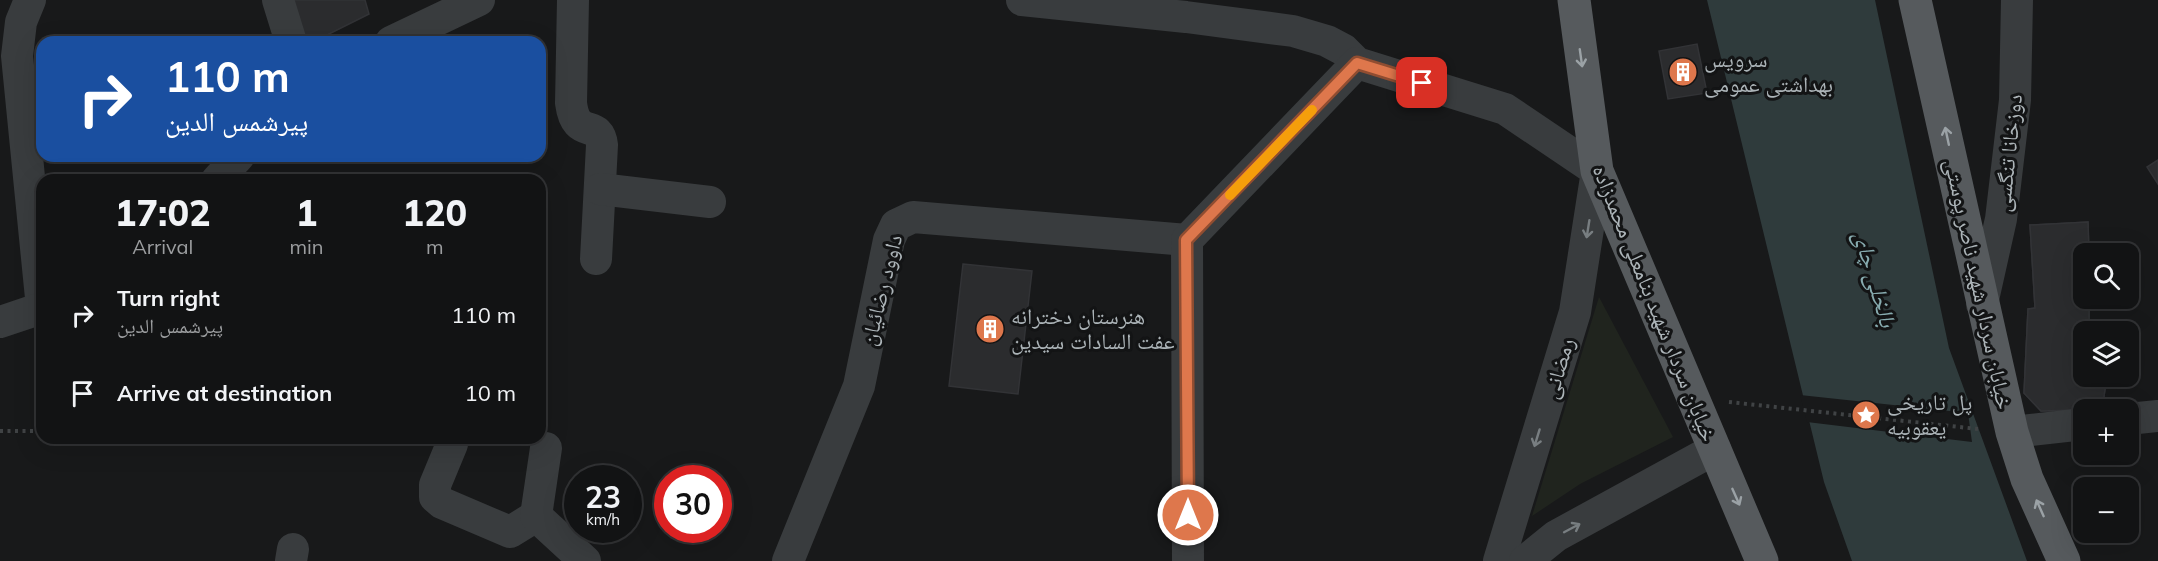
<!DOCTYPE html>
<html lang="en">
<head>
<meta charset="utf-8">
<style>
  body { margin:0; font-family:Mulish,"Noto Naskh Arabic",sans-serif; background:#1f2022; color:#f1f3f6; height:100vh; display:flex; flex-direction:column; font-size:22px; white-space:nowrap }
  * { box-sizing:border-box; margin:0 }
  p { font-size:20px; color:#9c9ea0 }
  .icon { flex:none; width:33px; height:33px; fill:none; stroke:currentColor; stroke-width:2; stroke-linecap:round; stroke-linejoin:round }
  .map { position:relative; flex:1; overflow:hidden }
  .sheet { position:absolute; left:36px; top:174px; width:510px; height:270px; display:flex; flex-direction:column; background:#121314; border-radius:18px; box-shadow:0 6px 24px #0002,0 0 0 2px #313234 }
  .sheet>* { flex:none }
  .banner { position:absolute; left:36px; top:36px; width:510px; height:126px; border-radius:18px; box-shadow:0 6px 24px #0002,0 0 0 2px #313234; background:#1a4fa0; color:#fff; overflow:hidden }
  .controls { position:absolute; left:2073px; top:243px; display:grid; gap:12px }
  .controls a { display:grid; place-items:center; width:66px; height:66px; border-radius:12px; background:#121314; box-shadow:0 6px 24px #0002,0 0 0 2px #313234; font-size:30px }
  .speed { position:absolute; left:564px; top:465px; display:flex; gap:12px; font-size:30px; font-weight:700; text-align:center }
  .speed>* { display:grid; place-content:center; width:78px; height:78px; border-radius:50%; background:#121314; box-shadow:0 6px 24px #0002,0 0 0 2px #313234; line-height:1 }
  .speed small { font-size:15px; font-weight:400 }
  .speed .limit { border:9px solid #d22; background:#fff; color:#111 }
  .pin { position:absolute; display:grid; place-items:center; width:51px; height:51px; color:#fff; margin:-26px; border-radius:12px; box-shadow:0 3px 9px #0006 }
  .me { position:absolute; width:66px; margin:-33px; rotate:0deg; stroke-linejoin:round; filter:drop-shadow(0 0 4px #0008) }
  .turn { display:flex; align-items:center; gap:21px; height:126px; padding:0 30px; font-size:27px }
  .turn .icon { width:78px; height:78px; stroke-width:2.5 }
  .turn b { display:block; font-size:42px; line-height:51px }
  .eta { display:flex; justify-content:space-evenly; align-items:center; height:102px; text-align:center }
  .eta b { font-size:36px; font-weight:800; line-height:42px }
  ul { padding:0; list-style:none }
  li { display:flex; align-items:center; gap:18px; height:78px; padding:0 30px }
  li div { flex:1 }
  li b { display:block; font-size:22px }
  li em { font-style:normal }
  .map>svg:first-child { display:block }
  .green { fill:#20241e }
  .water { fill:#2f3b3c }
  .pier { fill:#18191a }
  .building { fill:#2b2c2e; stroke:#323336; stroke-width:1.5 }
  .lines { fill:none; stroke-linecap:round; stroke-linejoin:round }
  .path { stroke:#404345; stroke-width:4; stroke-dasharray:3 4.5; stroke-linecap:butt }
  .minor { stroke:#393c3e; stroke-width:32 }
  .major { stroke:#565a5d; stroke-width:33 }
  .oneway { stroke:#9ba2a6 }
  .oneway2 { stroke:#787e81 }
  .route-casing { stroke:#904d31; stroke-width:15 }
  .route { stroke:#de774c; stroke-width:10 }
  .slow { stroke:#f59e0b; stroke-width:10 }
  .labels { text-anchor:middle; dominant-baseline:central; stroke-width:6; stroke-linejoin:round; paint-order:stroke }
  .poi-label { font-size:22px; fill:#acb4b8; stroke:#131415; text-anchor:start }
  .street-label { font-size:22px; fill:#acb4b8; stroke:#131415 }
  .water-label { font-size:24px; font-style:italic; fill:#87abaf; stroke:#131415 }
</style>
</head>
<body>
<div class="map">
<svg width="2158" height="561" viewBox="0 0 2158 561">
  <rect width="100%" height="100%" fill="#18191a"/>
  <polygon class="green" points="1599,297 1673,437 1580,484 1532,516"/>
  <polygon class="water" points="1707,0 1875,0 1949,348 2027,561 1852,561 1824,482"/>
  <polygon class="pier" points="1800,395 1968,413 1972,442 1807,422"/>
  <g class="building">
    <polygon points="290,0 365,0 369,14 313,42 306,42"/>
    <polygon points="1697,44 1707,93 1668,99 1659,51"/>
    <polygon points="2158,160 2158,184 2147,167"/>
    <polygon points="2088,222 2089,254 2084,254 2084,298 2089,298 2089,332 2084,332 2084,376 2107,376 2103,403 2078,403 2076,410 2041,411 2024,393 2028,309 2035,308 2030,225"/>
    <polygon points="2088,222 2089,254 2084,254 2084,298 2089,298 2089,332 2084,332 2084,376 2107,376 2103,403 2078,403 2076,410 2041,411 2024,393 2028,309 2035,308 2030,225"/>
    <polygon points="963,264 1032,271 1018,394 949,386"/>
  </g>
  <g class="lines">
    <g class="path">
      <polyline points="1729,402 1978,429"/>
      <polyline points="0,431 42,431"/>
    </g>
    <g class="minor">
      <polyline points="30,0 21,22 17,56 42,308"/>
      <polyline points="278,0 291,42"/>
      <path d="M573 0 571 103C576 142 599 117 602 145L596 259"/>
      <polyline points="1022,0 1186,17 1293,31 1327,41 1344,50 1357,63 1505,109 1597,171 1575,312 1499,561"/>
      <polyline points="391,42 479,0"/>
      <polyline points="217,180 239,156"/>
      <polyline points="600,189 710,202"/>
      <polyline points="1982,304 2001,219 2015,100 2017,0"/>
      <polyline points="0,322 42,308"/>
      <polyline points="2128,419 2158,416"/>
      <polyline points="2012,432 2084,424"/>
      <polyline points="452,444 435,485 435,497 442,503 510,532 536,516"/>
      <polyline points="546,448 536,516 585,561"/>
      <polyline points="291,561 293,549"/>
      <polyline points="788,561 859,386 889,240 896,225 913,217 1187,240"/>
      <polyline points="1188,561 1187,240 1357,63"/>
      <polyline points="1525,561 1556,536 1715,449"/>
    </g>
    <g class="major">
      <polyline points="1574,0 1597,171 1762,561"/>
      <polyline points="1915,0 2012,432 2027,479 2064,561"/>
    </g>
  </g>
  <defs><path id="oneway-shaft" d="M-6 0H5M1.5-3L5.5 0L1.5 3" fill="none" stroke-width="1.6" stroke-linecap="round" stroke-linejoin="round" transform="scale(1.5)"/></defs>
  <g class="oneway">
    <use href="#oneway-shaft" transform="translate(1581 58) rotate(82)"/>
    <use href="#oneway-shaft" transform="translate(1947 136) rotate(-102)"/>
    <use href="#oneway-shaft" transform="translate(1736 497) rotate(66)"/>
    <use href="#oneway-shaft" transform="translate(2040 508) rotate(-114)"/>
  </g>
  <g class="oneway2">
    <use href="#oneway-shaft" transform="translate(1588 229) rotate(99)"/>
    <use href="#oneway-shaft" transform="translate(1537 438) rotate(107)"/>
    <use href="#oneway-shaft" transform="translate(1572 528) rotate(-28)"/>
  </g>
  <g class="lines">
    <g class="route-casing">
      <polyline id="route" points="1188,515 1186,240 1357,63 1422,83"/>
    </g>
    <use href="#route" class="route"/>
    <polyline class="slow" points="1230,195 1312,110"/>
  </g>
  <defs>
    <g id="building-disc" transform="scale(1.5)"><circle r="9.5" fill="#de774c" stroke="#131415"/><path d="M-4-6H4V6H1V3H-1V6H-4ZM-2.5-4.3h1.7v1.8h-1.7ZM.8-4.3h1.7v1.8H.8ZM-2.5-1h1.7V.8h-1.7ZM.8-1h1.7V.8H.8Z" fill="#fff"/></g>
    <g id="sight-disc" transform="scale(1.5)"><circle r="9.5" fill="#de774c" stroke="#131415"/><path d="M0-6L1.8-2.2L6-1.7L2.9 1.2L3.7 5.4L0 3.3L-3.7 5.4L-2.9 1.2L-6-1.7L-1.8-2.2Z" fill="#fff"/></g>
  </defs>
  <g fill-rule="evenodd">
    <use href="#building-disc" x="1683" y="72"/>
    <use href="#building-disc" x="990" y="329"/>
    <use href="#sight-disc" x="1866" y="415"/>
  </g>
  <g class="labels">
    <g class="poi-label">
      <text x="1704" y="59">سرویس<tspan x="1704" dy="25">بهداشتی عمومی</tspan></text>
      <text x="1011" y="316">هنرستان دخترانه<tspan x="1011" dy="25">عفت السادات سیدین</tspan></text>
      <text x="1887" y="402">پل تاریخی<tspan x="1887" dy="25">یعقوبیه</tspan></text>
    </g>
    <g class="street-label">
      <text transform="translate(2008 153) rotate(-84)">دوزخانا تنگسی</text>
      <text transform="translate(1979 284) rotate(78)">خیابان سردار شهید ناصر پوستی</text>
      <text transform="translate(881 290) rotate(-76)">داوود رضائیان</text>
      <text transform="translate(1655 303) rotate(68)">خیابان سردار شهید بنامعلی محمدزاده</text>
      <text transform="translate(1558 368) rotate(-73)">رمضانی</text>
    </g>
    <g class="water-label">
      <text transform="translate(1876 279) rotate(74)">بالخلی چای</text>
    </g>
  </g>
</svg>
<div class="controls">
<a><svg class="icon" aria-label="search" viewBox="0 0 24 24"><circle cx="10" cy="10" r="6"/><path d="M15 15l6 6"/></svg></a>
<a><svg class="icon" aria-label="layers" viewBox="0 0 24 24"><path d="M12 4l9 5-9 5-9-5zM3 14l9 5 9-5"/></svg></a>
<a>+</a>
<a>−</a>
</div>
<div class="speed"><div>23<small>km/h</small></div><div class="limit">30</div></div>
<div class="pin" style="left:1422px;top:83px;background:#d93025"><svg class="icon" aria-label="arrive" viewBox="0 0 24 24"><path d="M6 21V4h12l-3 4 3 4H6"/></svg></div>
<svg class="me" style="left:1188px;top:515px" viewBox="-20 -20 40 40"><circle r="17" fill="#de774c" stroke="#fff" stroke-width="3"/><path d="M0-11L8 9 0 5-8 9z" fill="#fff"/></svg>
<div class="banner">
<div class="turn"><svg class="icon" aria-label="right" viewBox="0 0 24 24"><path d="M7 20v-9h11M14 6l5 5-5 5"/></svg><div><b>110 m</b>پیرشمس الدین</div></div>
</div>
<section class="sheet">
<div class="eta">
<div><b>17:02</b><p>Arrival</p></div>
<div><b>1</b><p>min</p></div>
<div><b>120</b><p>m</p></div>
</div>
<ul>
<li><svg class="icon" aria-label="right" viewBox="0 0 24 24"><path d="M7 20v-9h11M14 6l5 5-5 5"/></svg><div><b>Turn right</b><p>پیرشمس الدین</p></div><em>110 m</em></li>
<li><svg class="icon" aria-label="arrive" viewBox="0 0 24 24"><path d="M6 21V4h12l-3 4 3 4H6"/></svg><div><b>Arrive at destination</b></div><em>10 m</em></li>
</ul>
</section>
</div>
</body>
</html>
